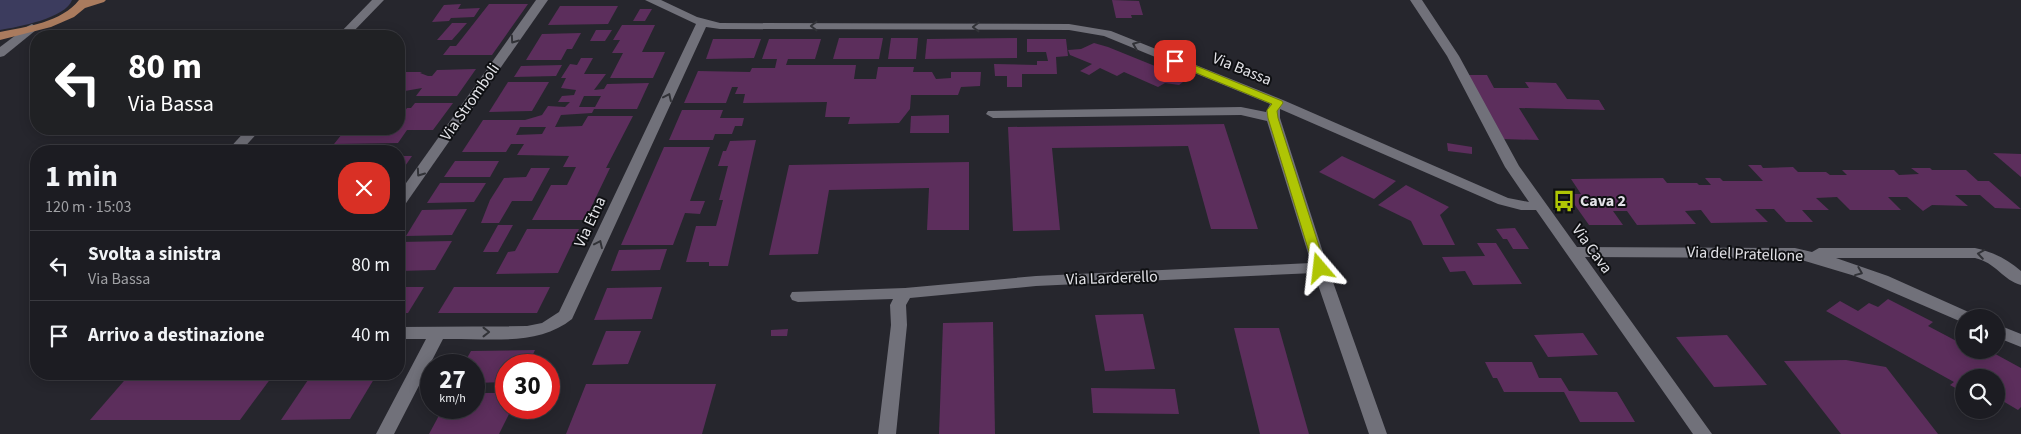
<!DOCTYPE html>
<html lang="it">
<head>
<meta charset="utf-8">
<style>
  body { margin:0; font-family:"Source Sans 3",sans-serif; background:#25252a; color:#f1f3f6; height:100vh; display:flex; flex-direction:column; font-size:19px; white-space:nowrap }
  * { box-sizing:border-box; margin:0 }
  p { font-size:16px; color:#a0a1a5 }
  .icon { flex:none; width:28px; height:28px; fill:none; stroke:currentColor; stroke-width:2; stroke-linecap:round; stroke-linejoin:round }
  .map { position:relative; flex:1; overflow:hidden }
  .sheet { position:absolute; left:30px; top:145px; width:375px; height:235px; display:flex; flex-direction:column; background:#1c1c22; border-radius:20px; box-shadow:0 2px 12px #0003,0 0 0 1px #3a3a40 }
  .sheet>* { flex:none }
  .banner { position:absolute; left:30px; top:30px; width:375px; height:105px; border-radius:20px; box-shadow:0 2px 12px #0003,0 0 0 1px #3a3a40; background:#202124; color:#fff; overflow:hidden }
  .controls { position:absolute; left:1955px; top:309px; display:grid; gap:10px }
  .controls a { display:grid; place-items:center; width:50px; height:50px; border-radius:50%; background:#1c1c22; box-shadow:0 2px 12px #0003,0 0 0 1px #3a3a40; font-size:25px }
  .speed { position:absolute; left:420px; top:354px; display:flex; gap:10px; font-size:25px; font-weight:700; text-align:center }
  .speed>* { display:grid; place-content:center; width:65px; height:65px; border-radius:50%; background:#1c1c22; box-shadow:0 2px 12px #0003,0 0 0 1px #3a3a40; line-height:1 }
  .speed small { font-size:12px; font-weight:400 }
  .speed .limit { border:8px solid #d22; background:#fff; color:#111 }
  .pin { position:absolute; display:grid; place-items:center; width:42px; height:42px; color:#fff; margin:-21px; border-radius:10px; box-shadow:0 2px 8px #0006 }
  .me { position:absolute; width:55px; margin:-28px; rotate:343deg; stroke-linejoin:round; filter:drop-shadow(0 0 4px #0008) }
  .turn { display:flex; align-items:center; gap:18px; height:105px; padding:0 15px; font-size:22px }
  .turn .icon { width:65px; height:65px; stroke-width:2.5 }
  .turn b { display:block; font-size:35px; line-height:42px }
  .round { display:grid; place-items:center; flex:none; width:52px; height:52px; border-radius:20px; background:#25252a }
  .headline { display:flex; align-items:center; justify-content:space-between; height:85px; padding:0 15px }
  h1 { font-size:30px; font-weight:700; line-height:38px }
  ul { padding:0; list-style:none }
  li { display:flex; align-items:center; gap:15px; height:70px; padding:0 15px; border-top:1px solid #3a3a40 }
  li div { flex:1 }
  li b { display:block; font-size:19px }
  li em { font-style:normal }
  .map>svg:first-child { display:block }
  .green { fill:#3c3c5e }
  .building { fill:#5c2e5c; fill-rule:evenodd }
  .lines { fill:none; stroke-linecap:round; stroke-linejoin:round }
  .minor { fill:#71717a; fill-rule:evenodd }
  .major { fill:#aa7b5e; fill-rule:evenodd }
  .oneway { stroke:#313237 }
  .route { fill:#afc505; stroke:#728003 }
  .labels { text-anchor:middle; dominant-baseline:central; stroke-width:4; stroke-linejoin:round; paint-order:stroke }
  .street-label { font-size:16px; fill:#e3e3e8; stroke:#0f1013 }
  .poi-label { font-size:16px; font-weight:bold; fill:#e3e3e8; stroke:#0f1013; text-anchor:start }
</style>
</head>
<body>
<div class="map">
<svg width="2021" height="434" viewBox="0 0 2021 434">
  <rect width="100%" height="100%" fill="#26262d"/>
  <path class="green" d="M0 0H72C66 18 18 27 0 30Z"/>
  <g class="building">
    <polygon points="1112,0 1139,1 1143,15 1131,15 1132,18 1116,18"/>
    <polygon points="461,4 458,9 480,8 474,17 451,18 449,21 432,22 444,5"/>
    <polygon points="489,4 528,4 492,55 443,55 450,46 456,46"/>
    <polygon points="560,6 618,6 608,24 548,25"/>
    <polygon points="640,9 652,9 645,21 633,21"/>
    <polygon points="452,23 467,23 452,40 437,40"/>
    <polygon points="622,25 655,25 642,52 665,52 653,78 610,78 623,53 612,53 620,40 613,40"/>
    <polygon points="596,30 612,30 605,41 590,41"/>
    <polygon points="581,33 572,49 567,49 561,60 526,60 542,34"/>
    <polygon points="839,38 883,38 879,59 833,59"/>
    <polygon points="891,38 918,38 916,59 888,59"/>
    <polygon points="1017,38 1017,58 925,59 927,39"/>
    <polygon points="713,39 761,39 754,58 706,59"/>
    <polygon points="769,39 821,39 815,59 788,59 786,65 856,65 854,79 876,79 878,67 914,67 913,72 932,72 936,79 951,78 951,72 981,72 980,86 961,87 958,95 911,95 910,109 899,123 848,124 850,117 825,117 827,102 743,103 745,94 735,94 738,87 732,87 726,103 684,103 698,71 750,72 752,68 775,68 777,59 762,59"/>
    <polygon points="1027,39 1066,39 1068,56 1056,57 1057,74 1022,74 1022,87 1007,87 1007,76 995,76 994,64 1037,65 1037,61 1048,61 1046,52 1027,52"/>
    <polygon points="1094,43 1108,47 1187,79 1179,85 1165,83 1158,87 1124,72 1117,76 1100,68 1089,75 1080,71 1092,64 1070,55 1068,50 1081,49"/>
    <path d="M581 58H593L584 74H606L594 90 604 89 607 84 649 83 637 109H594L592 113 561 115 555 127 582 126 588 116H633L606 168H610L585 220H532L551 185H567L576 167H563L569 156 517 155 524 144H511L506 152H462L483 120H525L542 115 548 106 565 107 570 102H558L562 96 574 95 576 90 561 88 566 78H561L570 64 577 65ZM584 96H601L595 107H579ZM520 127H546L542 134 516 135Z"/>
    <polygon points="562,65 556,76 514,77 521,66"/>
    <polygon points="476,69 457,96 416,96 422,88 399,92 399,72 422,72 420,73 428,76 432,76 437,70"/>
    <polygon points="1468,75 1487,75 1494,88 1529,88 1525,82 1556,83 1567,99 1599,100 1605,110 1519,108 1539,140 1502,139"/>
    <polygon points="508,82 549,82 532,111 489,112"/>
    <polygon points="415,103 453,103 433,130 407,130 398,143 334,144 346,129 399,129 399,119 407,108 411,108"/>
    <polygon points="682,110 723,110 720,118 744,118 742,126 735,126 732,134 715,134 713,140 669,140"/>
    <polygon points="949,115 949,133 910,133 911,116"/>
    <polygon points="1224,124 1258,229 1211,229 1188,146 1052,148 1060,230 1013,231 1008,127"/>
    <polygon points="756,140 728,266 709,266 709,262 686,262 696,226 716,226 723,200 719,200 728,166 718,166 723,151 726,151 730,141"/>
    <polygon points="1447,143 1472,147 1472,154 1448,151"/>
    <polygon points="664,147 710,147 690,201 705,201 700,214 685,213 673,245 621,245"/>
    <polygon points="1993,153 2021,154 2021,177"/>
    <polygon points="399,156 412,156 401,172 399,172"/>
    <polygon points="1342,156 1396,181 1374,199 1319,172"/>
    <polygon points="455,161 499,161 490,177 444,177"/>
    <polygon points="969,162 969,230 927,230 929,188 829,190 818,254 769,255 789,165"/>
    <polygon points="1748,165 1761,165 1763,168 1793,167 1798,172 1826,172 1830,175 1847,175 1842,170 1894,170 1899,175 1919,174 1911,168 1930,168 1932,170 1966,170 1978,181 1989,181 2021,209 1995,208 1980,195 1955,195 1968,206 1932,205 1923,211 1907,197 1888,197 1901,210 1850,210 1837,197 1816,198 1829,210 1802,210 1813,222 1786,222 1774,209 1755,209 1768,222 1711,223 1701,210 1685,211 1696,224 1637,225 1627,211 1613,211 1623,225 1589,225 1567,194 1581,194 1571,179 1663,178 1667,183 1697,183 1699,185 1711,185 1705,178 1720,178 1723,181 1763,181"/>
    <polygon points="531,168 550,168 532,201 512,201 499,223 481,223 490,200 504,178 526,177"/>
    <polygon points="440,183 486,183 474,202 427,203"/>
    <polygon points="1406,185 1449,207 1440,215 1455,245 1423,245 1411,221 1378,205"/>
    <polygon points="467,209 452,235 406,236 422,210"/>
    <polygon points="498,225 513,225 498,252 483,252"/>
    <polygon points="1515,228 1529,249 1513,249 1507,239 1503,239 1496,229"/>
    <polygon points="527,229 579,229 558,273 496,274 508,252 515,251"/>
    <polygon points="452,241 435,270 399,271 399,242"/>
    <polygon points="1477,243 1496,243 1522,284 1473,285 1465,271 1450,272 1442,257 1485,256"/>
    <polygon points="667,249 660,270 611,271 619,250"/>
    <polygon points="399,287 424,287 408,313 399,313"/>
    <polygon points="454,287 550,287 537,313 438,313"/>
    <polygon points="662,287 652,319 594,320 607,288"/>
    <polygon points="1888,299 1933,322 1928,326 1964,345 1964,350 1973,350 1977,352 1980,350 1988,350 2021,368 2021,407 2018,410 1996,397 1996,378 1964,378 1964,393 1950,385 1954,382 1826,311 1840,301 1858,311 1869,303 1878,307"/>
    <polygon points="1143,314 1155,369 1105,371 1095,315"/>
    <polygon points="993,322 995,434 939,434 943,323"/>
    <polygon points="1234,328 1279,328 1309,434 1260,434"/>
    <polygon points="788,329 787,336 771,336 771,330"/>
    <polygon points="606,331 641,331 628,364 592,365"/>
    <polygon points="1583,333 1598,355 1548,357 1534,335"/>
    <polygon points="1727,335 1767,385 1714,387 1676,337"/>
    <polygon points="535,350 528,365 506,365 506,382 474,383 474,365 463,365 471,351"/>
    <polygon points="1846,360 1886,367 1938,434 1841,434 1784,361"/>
    <polygon points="1485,362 1532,362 1539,378 1561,378 1569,391 1617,392 1635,422 1580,422 1564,392 1504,392 1497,378 1493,378"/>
    <polygon points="130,374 274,374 240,420 90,420"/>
    <polygon points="312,374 377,374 350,419 281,420"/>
    <polygon points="586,384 716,384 702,434 566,434"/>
    <polygon points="1091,388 1175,389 1179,414 1093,413"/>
    <polygon points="474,393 506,393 506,408 512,408 499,434 429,434 443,408 474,408"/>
  </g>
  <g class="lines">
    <g class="minor">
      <polygon points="372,0 384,0 349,36 337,36"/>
      <polygon points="536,0 548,0 404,206 399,207 399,193"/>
      <path d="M645 0H661L697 17 720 23 1069 24 1111 31 1283 100 1508 198 1529 202 1505 167 1447 56 1410 0H1422L1459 56 1519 166 1577 247 1795 248 1812 252 1819 248H1975C1993 252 2007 259 2021 271V285C2004 281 1995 262 1975 258H1836L1888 276 1973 314 1975 318H1964V323L1855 276 1795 258 1585 257 1712 434H1693L1536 210H1521L1498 204 1280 109V118L1328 268 1387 434H1369L1314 273 1036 286 910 298 906 305 907 325 896 434H878L891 325 890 305 893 299 798 302 792 300 790 296 792 292 905 288 1036 276 1311 263 1267 121 1241 115 993 118 986 114 988 111 1241 107 1266 112 1270 104 1104 36 1069 30 720 29 706 27 572 319C538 347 485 338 443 339L394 434H376L426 339H399V327L527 326 542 323 559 312 696 24Z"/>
      <polygon points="32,24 38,28 36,30 4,56 0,57 0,47 28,26"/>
      <polygon points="247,129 261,129 241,151 227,151"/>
      <polygon points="1996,324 2021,334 2021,347 1996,337"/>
    </g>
    <path class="major" d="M79 0H106L104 2 85 8 74 17 51 27 0 40V32C26 27 62 22 79 0Z"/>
  </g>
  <defs><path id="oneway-chevron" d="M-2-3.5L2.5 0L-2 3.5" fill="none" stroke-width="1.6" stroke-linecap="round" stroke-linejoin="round" transform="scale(1.25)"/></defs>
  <g class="oneway">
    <use href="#oneway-chevron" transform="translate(814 26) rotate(-180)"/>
    <use href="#oneway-chevron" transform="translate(976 27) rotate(-180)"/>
    <use href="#oneway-chevron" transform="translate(514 40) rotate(125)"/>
    <use href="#oneway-chevron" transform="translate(1136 45) rotate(-158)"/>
    <use href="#oneway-chevron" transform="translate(668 97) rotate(-65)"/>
    <use href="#oneway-chevron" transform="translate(420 173) rotate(125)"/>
    <use href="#oneway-chevron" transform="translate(599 244) rotate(-65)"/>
    <use href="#oneway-chevron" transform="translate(1981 254) rotate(-171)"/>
    <use href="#oneway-chevron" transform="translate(1859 272) rotate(22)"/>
    <use href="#oneway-chevron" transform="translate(486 332)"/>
  </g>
  <polygon class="route" points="1172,59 1179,59 1282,101 1283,103 1277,111 1278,118 1326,268 1324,271 1320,272 1314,268 1268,118 1267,110 1272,104 1172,63"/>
  <defs>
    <g id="bus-bare" transform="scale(1.725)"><path d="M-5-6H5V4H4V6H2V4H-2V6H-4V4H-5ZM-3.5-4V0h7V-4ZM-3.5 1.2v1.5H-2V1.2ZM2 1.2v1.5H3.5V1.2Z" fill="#afc505" stroke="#0f1013" stroke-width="2.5" paint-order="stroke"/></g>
  </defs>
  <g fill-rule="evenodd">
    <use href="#bus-bare" x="1564" y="201"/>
  </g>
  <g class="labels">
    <g class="street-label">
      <text transform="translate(1242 69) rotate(22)">Via Bassa</text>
      <text transform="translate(470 102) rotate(-55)">Via Stromboli</text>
      <text transform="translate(590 222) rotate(-65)">Via Etna</text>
      <text transform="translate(1592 249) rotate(54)">Via Cava</text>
      <text transform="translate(1745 254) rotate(2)">Via del Pratellone</text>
      <text transform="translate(1112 278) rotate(-2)">Via Larderello</text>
    </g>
    <g class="poi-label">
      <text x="1580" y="201">Cava 2</text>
    </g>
  </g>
</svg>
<div class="controls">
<a><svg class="icon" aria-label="sound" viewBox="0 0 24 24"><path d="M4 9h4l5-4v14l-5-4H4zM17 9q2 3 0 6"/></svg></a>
<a><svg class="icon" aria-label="search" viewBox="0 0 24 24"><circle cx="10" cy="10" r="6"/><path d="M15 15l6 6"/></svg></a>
</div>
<div class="speed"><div>27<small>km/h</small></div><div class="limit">30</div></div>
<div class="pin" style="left:1175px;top:61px;background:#d93025"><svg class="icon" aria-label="arrive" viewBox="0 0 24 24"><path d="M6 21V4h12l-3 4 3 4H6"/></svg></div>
<svg class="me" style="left:1320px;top:268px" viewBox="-20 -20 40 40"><path d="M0-17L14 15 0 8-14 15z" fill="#afc505" stroke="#fff" stroke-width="4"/></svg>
<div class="banner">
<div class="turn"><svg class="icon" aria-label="left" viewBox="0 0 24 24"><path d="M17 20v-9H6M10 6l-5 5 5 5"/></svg><div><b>80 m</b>Via Bassa</div></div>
</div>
<section class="sheet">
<div class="headline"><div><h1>1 min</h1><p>120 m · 15:03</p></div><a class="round" style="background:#d93025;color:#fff"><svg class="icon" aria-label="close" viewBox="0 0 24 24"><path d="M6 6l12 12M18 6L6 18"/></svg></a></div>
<ul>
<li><svg class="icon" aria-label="left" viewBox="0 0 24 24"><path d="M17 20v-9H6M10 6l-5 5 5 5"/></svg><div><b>Svolta a sinistra</b><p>Via Bassa</p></div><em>80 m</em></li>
<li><svg class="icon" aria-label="arrive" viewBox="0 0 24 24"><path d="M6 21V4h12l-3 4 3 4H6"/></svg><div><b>Arrivo a destinazione</b></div><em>40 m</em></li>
</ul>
</section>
</div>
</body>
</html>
